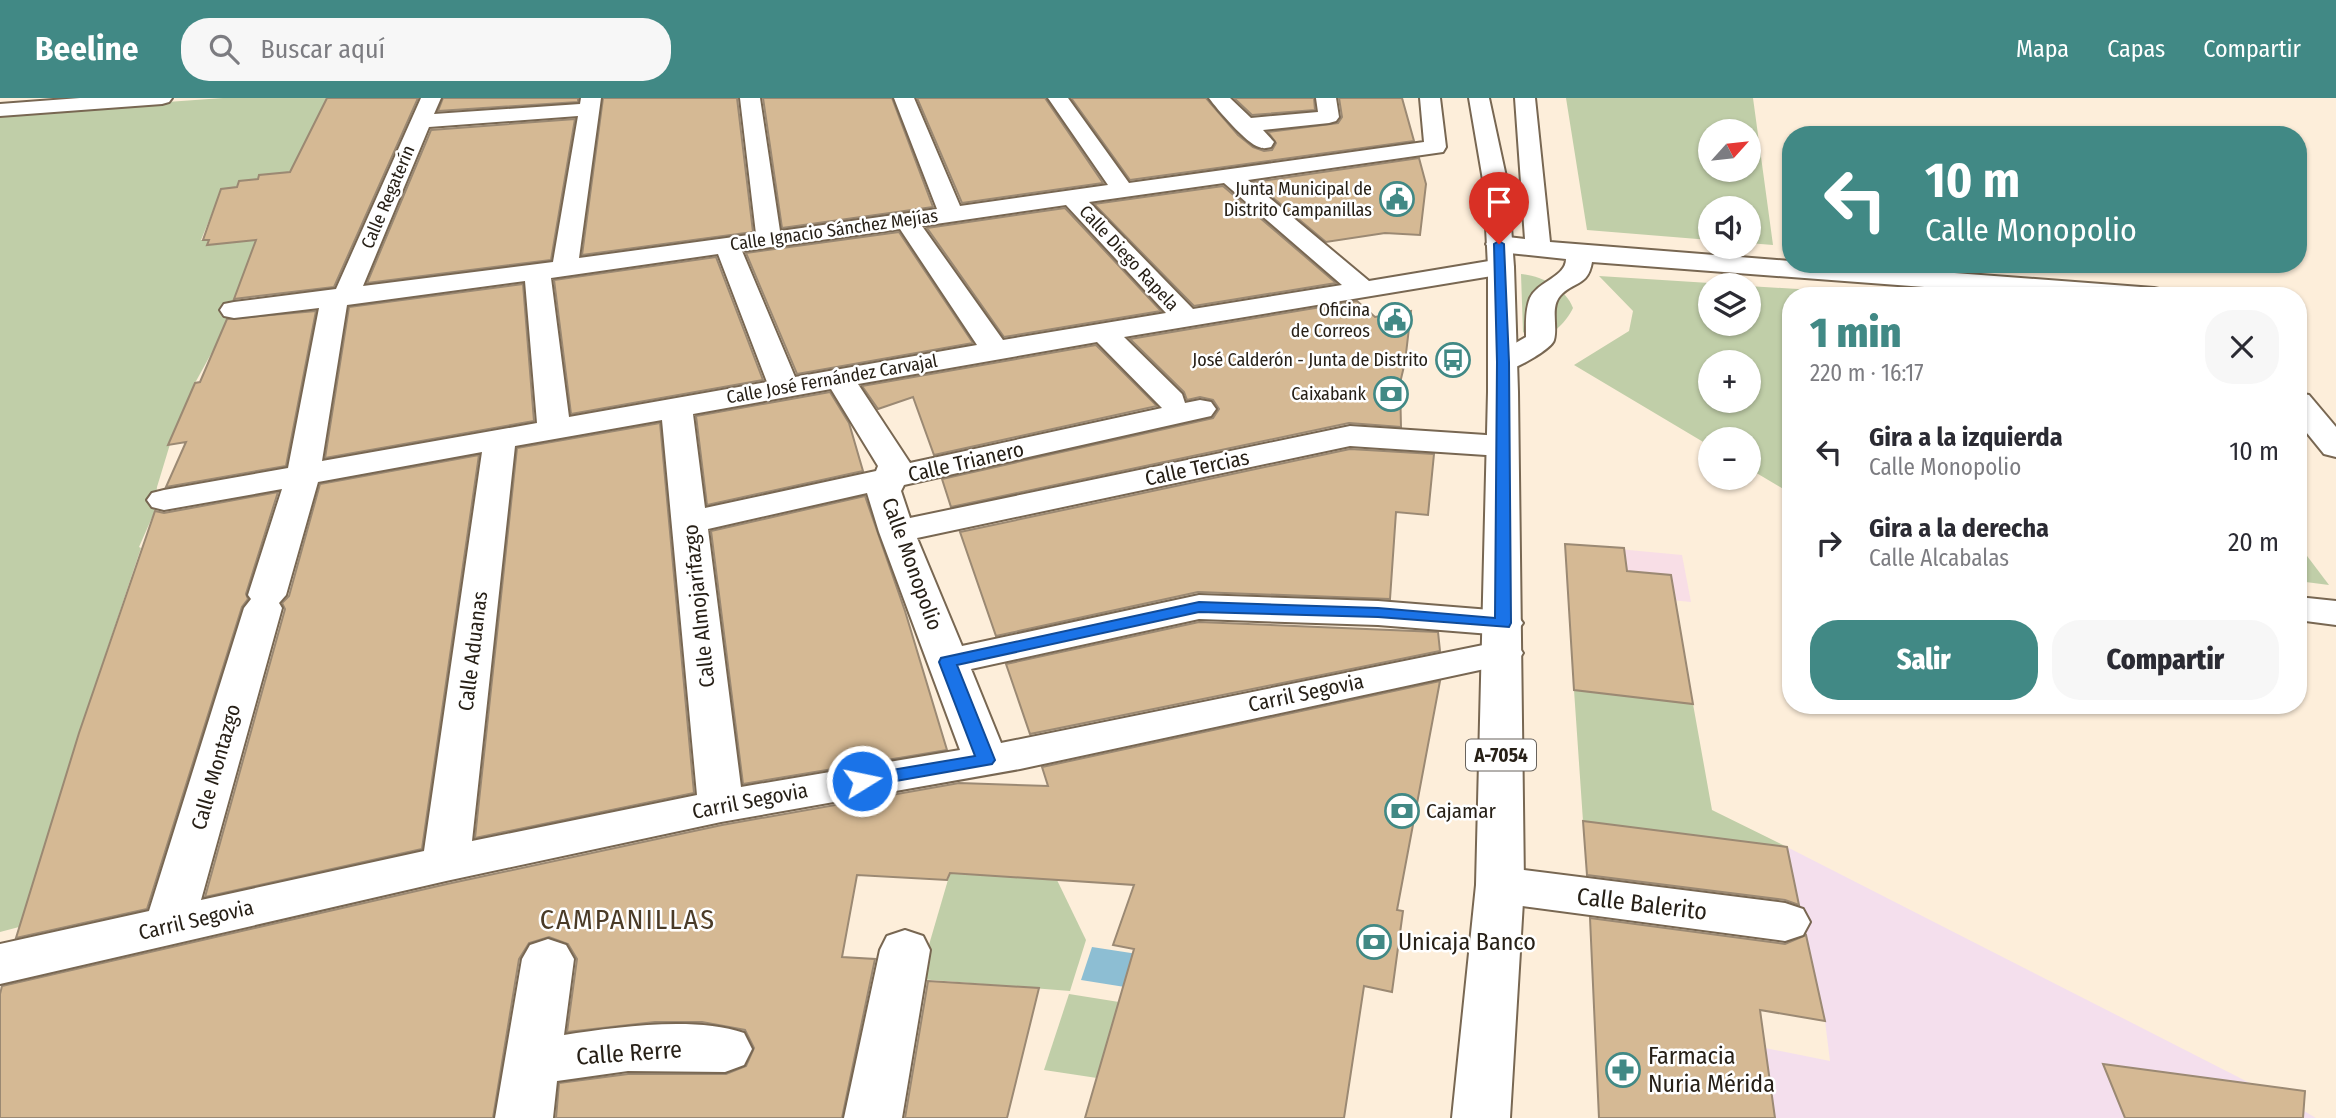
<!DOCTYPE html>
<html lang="es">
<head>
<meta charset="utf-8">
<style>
  body { margin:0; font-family:"Fira Sans Condensed",sans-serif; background:#f7f7f7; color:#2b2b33; height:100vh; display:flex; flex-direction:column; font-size:26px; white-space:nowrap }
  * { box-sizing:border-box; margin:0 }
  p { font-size:23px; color:#7c7c81 }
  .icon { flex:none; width:38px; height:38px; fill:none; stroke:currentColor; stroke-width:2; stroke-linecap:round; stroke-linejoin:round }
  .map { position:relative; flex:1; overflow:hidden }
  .details { position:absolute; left:1782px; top:189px; width:525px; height:427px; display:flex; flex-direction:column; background:#fff; border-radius:28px; box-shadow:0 2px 5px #0004 }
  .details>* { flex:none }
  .banner { position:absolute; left:1782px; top:28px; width:525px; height:147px; border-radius:28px; box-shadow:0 2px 5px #0004; background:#418985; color:#fff; overflow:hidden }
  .needle { width:46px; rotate:63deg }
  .buttons { position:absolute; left:1698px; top:21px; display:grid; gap:14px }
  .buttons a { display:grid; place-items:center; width:63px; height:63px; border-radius:50%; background:#fff; box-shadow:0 2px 5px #0004; font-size:35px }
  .pin { position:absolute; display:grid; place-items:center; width:60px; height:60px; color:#fff; margin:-72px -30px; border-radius:50% 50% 50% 0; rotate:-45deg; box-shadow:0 0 7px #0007 }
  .pin .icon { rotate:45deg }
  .me { position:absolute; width:77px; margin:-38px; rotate:80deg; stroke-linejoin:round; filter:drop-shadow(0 0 5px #0008) }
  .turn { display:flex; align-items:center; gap:24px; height:147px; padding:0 28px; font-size:32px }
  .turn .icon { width:91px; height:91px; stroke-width:2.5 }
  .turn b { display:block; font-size:49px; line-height:60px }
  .round { display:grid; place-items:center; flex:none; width:74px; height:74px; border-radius:28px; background:#f7f7f7 }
  .head { display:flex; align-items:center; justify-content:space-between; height:119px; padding:0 28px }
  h1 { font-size:42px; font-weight:800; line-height:52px; color:#418985 }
  .action { display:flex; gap:14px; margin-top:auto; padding:14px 28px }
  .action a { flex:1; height:80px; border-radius:28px; background:#418985; color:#fff; font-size:28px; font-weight:800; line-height:80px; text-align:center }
  .action a+a { background:#f7f7f7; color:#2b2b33 }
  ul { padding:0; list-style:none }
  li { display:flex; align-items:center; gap:21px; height:91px; padding:0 28px }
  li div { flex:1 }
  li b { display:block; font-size:26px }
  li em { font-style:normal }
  header { display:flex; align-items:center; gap:42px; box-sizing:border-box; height:98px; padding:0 35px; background:#418985; color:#fff }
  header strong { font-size:33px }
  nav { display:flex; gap:38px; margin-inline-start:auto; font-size:24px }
  .search { width:490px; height:63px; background:#f7f7f7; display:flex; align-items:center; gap:18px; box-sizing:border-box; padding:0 24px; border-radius:28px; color:#7c7c81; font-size:26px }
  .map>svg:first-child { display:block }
  .commercial { fill:#f8dee6 }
  .industrial { fill:#f4dfed }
  .green { fill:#c0cea8; fill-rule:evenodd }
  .water { fill:#8dbed3 }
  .building { fill:#d5b994; stroke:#9b8973; stroke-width:2 }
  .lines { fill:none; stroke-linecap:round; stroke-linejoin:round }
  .minor-casing { stroke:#786752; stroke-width:4 }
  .major-casing { stroke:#786752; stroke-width:4 }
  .minor { fill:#fff; fill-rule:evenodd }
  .major { fill:#fff; fill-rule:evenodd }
  .route { fill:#1a73e8; stroke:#114b97; stroke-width:2 }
  .labels { text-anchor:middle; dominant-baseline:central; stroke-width:5; stroke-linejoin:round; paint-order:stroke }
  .far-poi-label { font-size:18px; fill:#272017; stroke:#fff; text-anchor:end }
  .far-street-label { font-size:18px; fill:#272017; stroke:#fff }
  .shield { fill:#fff; stroke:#68635d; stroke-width:2 }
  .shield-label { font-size:19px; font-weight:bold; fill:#272017 }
  .street-label { font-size:21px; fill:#272017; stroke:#fff }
  .poi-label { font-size:21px; fill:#272017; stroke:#fff; text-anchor:start }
  .near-street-label { font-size:24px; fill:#272017; stroke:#fff }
  .near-poi-label { font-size:24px; fill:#272017; stroke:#fff; text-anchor:start }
  .near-neighbourhood-label { font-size:28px; letter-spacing:2px; fill:#4a3b27; stroke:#fff }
</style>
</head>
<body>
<header>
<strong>Beeline</strong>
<div class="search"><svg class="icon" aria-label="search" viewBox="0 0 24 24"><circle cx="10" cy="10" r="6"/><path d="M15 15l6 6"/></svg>Buscar aquí</div>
<nav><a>Mapa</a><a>Capas</a><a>Compartir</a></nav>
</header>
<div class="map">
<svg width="2336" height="1020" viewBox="0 0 2336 1020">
  <rect width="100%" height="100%" fill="#fdeeda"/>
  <polygon class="commercial" points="1565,446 1682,457 1691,504 1567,492"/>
  <polygon class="industrial" points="1787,749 2299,1010 2316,1020 1775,1020 1765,950 1830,963 1825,923"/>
  <g class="green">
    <polygon points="223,0 328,0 290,74 259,77 258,81 239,83 237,89 222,91 201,142 209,142 208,147 260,141 217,245 195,285 174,333 157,389 154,415 139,449 141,450 88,608 19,829 0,834 0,16"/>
    <path d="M1566 0H1753L1773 147 1748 145V110H1710V142L1587 132ZM1748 33V72H1710V33Z"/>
    <path d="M1521 176C1542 178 1565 190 1573 210 1565 227 1542 250 1523 234Z"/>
    <path d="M1599 178 1741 187H1710V226H1748V188L1814 192 1816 198H1790V395L1748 370V341H1710V348L1574 267 1629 233 1633 213ZM1710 264H1748V303H1710Z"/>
    <polygon points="2298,446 2329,487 2298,483"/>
    <polygon points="1574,592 1693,606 1712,712 1787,749 1583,723"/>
    <polygon points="950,775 1057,782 1086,842 1070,893 919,881"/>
    <polygon points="1069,896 1119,904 1097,980 1044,972"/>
  </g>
  <polygon class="water" points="1092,849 1183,863 1175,897 1081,882"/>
  <g class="building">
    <polygon points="327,0 418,0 334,189 234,201 256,142 207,147 209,142 203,142 221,91 237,89 239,83 258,81 259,77 290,74"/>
    <polygon points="443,0 578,0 578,4 438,13"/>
    <polygon points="603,0 737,0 753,134 582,157"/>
    <polygon points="763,0 892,0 933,109 782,130"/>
    <polygon points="917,0 1045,0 1103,85 962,105"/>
    <polygon points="1071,0 1206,0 1238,37 1253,49 1264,53 1272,52 1276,45 1268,34 1338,25 1342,19 1339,0 1402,0 1414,43 1130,82"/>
    <polygon points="1234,0 1314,0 1315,12 1252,17"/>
    <polygon points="575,21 551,162 367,185 431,32"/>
    <polygon points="1419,60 1426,86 1420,137 1385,135 1326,144 1254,84"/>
    <polygon points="1223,88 1336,185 1194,208 1094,106"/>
    <polygon points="1065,110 1161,213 1004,239 927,130"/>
    <polygon points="899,134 973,245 797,276 746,155"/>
    <polygon points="716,159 763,282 571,316 554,182"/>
    <polygon points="523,186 534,323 325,360 349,209"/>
    <polygon points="1357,203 1375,219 1411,213 1405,264 1400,285 1401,329 1349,325 951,409 942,381 1213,320 1219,311 1213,302 1200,299 1187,302 1184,294 1130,241"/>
    <polygon points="316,213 286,368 166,389 186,344 168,347 195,285 200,284 227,221"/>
    <polygon points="1096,247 1157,308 934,357 913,299 878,311 862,288"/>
    <polygon points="830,294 849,325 863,373 707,407 696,318"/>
    <polygon points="660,325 694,695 475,740 517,350"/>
    <polygon points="1350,351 1434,356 1428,417 1396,414 1390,501 1198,494 996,538 960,434"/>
    <polygon points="479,357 422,751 205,799 285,511 282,505 289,498 320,386"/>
    <polygon points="278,394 246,496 248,501 242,509 147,811 16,840 79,635 155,413 164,415"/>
    <polygon points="865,398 905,513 947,652 743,686 711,433"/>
    <polygon points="1565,446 1624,450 1627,473 1671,477 1693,606 1574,592"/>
    <polygon points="1199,524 1438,534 1440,553 1030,636 1006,566"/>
    <polygon points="1440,583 1397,812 1403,813 1392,894 1364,888 1344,1020 1085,1020 1134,851 1113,847 1134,787 950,775 947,782 857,777 842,859 875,861 842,1020 556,1020 559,985 628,976 726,976 746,968 754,950 745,932 702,924 655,924 567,934 577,861 568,846 549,839 529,845 519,861 493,1020 0,1020 0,896 2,888 447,786 722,727 959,685 1048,688 1042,669"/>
    <polygon points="1583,723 1787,749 1799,807 1785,802 1587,777"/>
    <polygon points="1590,820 1785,846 1806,837 1825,923 1760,912 1775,1020 1599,1020"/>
    <polygon points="928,883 1039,890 1007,1020 905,1020"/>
    <polygon points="2103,966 2305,993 2303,1020 2125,1020"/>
  </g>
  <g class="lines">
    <g class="minor-casing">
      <g id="minor">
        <polygon points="80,0 172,0 169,4 162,6 0,18 0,6"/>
        <path d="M421 0H441L434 16 580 6 581 0H601L579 160 756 136 740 0H760L780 133 937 111 894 0H914L960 108 1108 87 1048 0H1068L1129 85 1424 44 1420 0H1440L1446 49 1443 54 1248 82 1369 183 1501 161 1510 163 1514 169 1510 175 1124 239 1182 296 1185 305 1200 302 1211 304 1216 311 1211 318 904 387 901 393 910 420 1350 328 1501 338 1513 341 1517 348 1513 355 1501 358 1350 348 917 440 962 548 1199 497 1378 503 1503 513 1517 517 1523 525 1517 533 1503 537 1378 527 1199 521 971 571 1001 645 1503 543 1517 546 1523 555 1517 564 1503 567 1020 671 721 724 446 783 0 886V846L149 813 244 510 251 501 248 497 282 391 164 412 152 409 147 402 152 395 164 392 288 370 319 210 234 220 224 218 220 212 224 206 234 204 336 191ZM578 18 553 164 363 188 429 29ZM1224 85 1342 187 1193 211 1089 104ZM1066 107 1166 215 1003 242 922 128ZM900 131 977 247 795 279 742 153ZM718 156 767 284 569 319 551 180ZM525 183 537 325 322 363 347 207ZM1097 244 1162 310 910 365 858 286ZM831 291 878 368 876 373 705 410 693 316ZM662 322 697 697 472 743 515 348ZM482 354 424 753 201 802 282 510 279 505 286 497 318 384ZM867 395 879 434 960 652 741 689 708 431Z"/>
        <path d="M1209 0H1230L1251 20 1318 14 1316 0H1336L1339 19 1336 23 1329 25 1263 32 1274 44 1271 49C1266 50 1264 51 1259 49 1247 46 1217 11 1209 0Z"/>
        <path d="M1515 0H1535L1550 144 1790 163V166H1835L2154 190 2164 192 2167 198H2043L1592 164C1588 189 1573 183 1560 198 1550 210 1558 228 1554 242 1552 251 1513 273 1503 273 1502 273 1493 271 1493 270L1488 264 1493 258 1526 239C1526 227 1525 212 1530 200 1538 183 1566 179 1566 161L1499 154 1490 151 1486 146 1490 141 1499 138 1525 141Z"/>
        <polygon points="2298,295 2309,297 2336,329 2336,359 2324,356 2298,324"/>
        <polygon points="2298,499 2336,503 2336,527 2298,522"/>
        <polygon points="1500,769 1785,805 1803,811 1810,824 1803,837 1785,843 1500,805 1483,800 1476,787 1483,774"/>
        <polygon points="905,832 923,838 930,852 902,1020 844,1020 880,852 887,838"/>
        <path d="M548 841 566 847 574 861 564 937C616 929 694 918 744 935L752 951 744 967 725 974 628 973 557 983 553 1020H495L522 861 530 847Z"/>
      </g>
    </g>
    <g class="major-casing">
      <polygon id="major" points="1469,0 1489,0 1508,88 1514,169 1518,294 1524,787 1510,1020 1452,1020 1476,787 1488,294 1488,169 1484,88"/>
    </g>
    <use href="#minor" class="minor"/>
    <use href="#major" class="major"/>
  </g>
  <polygon class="route" points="1499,143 1504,146 1509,264 1511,525 1509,529 1378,519 1199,514 957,567 995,662 992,666 862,689 856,687 853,683 856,678 862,677 975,658 939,564 941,560 1199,504 1378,510 1495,520 1497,264 1494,146"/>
  <defs>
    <g id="civic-ring" transform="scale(1.75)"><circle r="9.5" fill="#fff" stroke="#418985" stroke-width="1.5"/><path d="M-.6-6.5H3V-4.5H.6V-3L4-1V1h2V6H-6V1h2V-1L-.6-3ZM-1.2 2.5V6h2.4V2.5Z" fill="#418985"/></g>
    <g id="bus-ring" transform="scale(1.75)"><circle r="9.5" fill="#fff" stroke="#418985" stroke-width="1.5"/><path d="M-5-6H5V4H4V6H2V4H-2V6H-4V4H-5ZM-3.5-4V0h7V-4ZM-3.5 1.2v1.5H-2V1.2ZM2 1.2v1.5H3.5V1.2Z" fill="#418985"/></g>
    <g id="bank-ring" transform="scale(1.75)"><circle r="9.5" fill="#fff" stroke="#418985" stroke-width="1.5"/><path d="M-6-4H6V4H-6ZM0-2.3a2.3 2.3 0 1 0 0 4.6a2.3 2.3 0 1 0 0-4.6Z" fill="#418985"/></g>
    <g id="pharmacy-ring" transform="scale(1.75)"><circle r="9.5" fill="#fff" stroke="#418985" stroke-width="1.5"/><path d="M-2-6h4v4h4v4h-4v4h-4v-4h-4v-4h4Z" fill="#418985"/></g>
  </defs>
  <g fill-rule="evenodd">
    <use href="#civic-ring" x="1397" y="101"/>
    <use href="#civic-ring" x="1395" y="222"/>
    <use href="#bus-ring" x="1453" y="262"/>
    <use href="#bank-ring" x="1391" y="296"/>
    <use href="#bank-ring" x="1402" y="713"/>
    <use href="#bank-ring" x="1374" y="844"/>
    <use href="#pharmacy-ring" x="1623" y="972"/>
  </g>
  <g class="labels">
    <g class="far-poi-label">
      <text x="1372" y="91">Junta Municipal de<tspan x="1372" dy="21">Distrito Campanillas</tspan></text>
      <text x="1370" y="212">Oficina<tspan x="1370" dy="21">de Correos</tspan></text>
      <text x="1428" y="262">José Calderón - Junta de Distrito</text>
      <text x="1366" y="296">Caixabank</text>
    </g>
    <g class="far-street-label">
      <text transform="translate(388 99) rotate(-67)">Calle Regaterín</text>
      <text transform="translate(834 132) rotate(-8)">Calle Ignacio Sánchez Mejías</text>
      <text transform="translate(1129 160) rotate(47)">Calle Diego Rapela</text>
      <text transform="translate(832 281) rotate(-10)">Calle José Fernández Carvajal</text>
    </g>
    <rect class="shield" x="1466" y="641.5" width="70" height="31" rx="5"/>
    <g class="shield-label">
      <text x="1501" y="657">A-7054</text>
    </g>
    <g class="street-label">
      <text transform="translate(966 364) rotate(-13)">Calle Trianero</text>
      <text transform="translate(1197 370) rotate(-12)">Calle Tercias</text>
      <text transform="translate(912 466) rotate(70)">Calle Monopolio</text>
      <text transform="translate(699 508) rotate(-96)">Calle Almojarifazgo</text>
      <text transform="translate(473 553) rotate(-83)">Calle Aduanas</text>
      <text transform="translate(1306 595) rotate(-12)">Carril Segovia</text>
      <text transform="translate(216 669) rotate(-74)">Calle Montazgo</text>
      <text transform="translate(750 703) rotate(-11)">Carril Segovia</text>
      <text transform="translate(196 822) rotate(-13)">Carril Segovia</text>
    </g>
    <g class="poi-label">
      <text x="1426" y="713">Cajamar</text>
    </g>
    <g class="near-street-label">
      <text transform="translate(1642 806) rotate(7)">Calle Balerito</text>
      <text transform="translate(629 955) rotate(-4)">Calle Rerre</text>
    </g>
    <g class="near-poi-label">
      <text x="1398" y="844">Unicaja Banco</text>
      <text x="1648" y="958">Farmacia<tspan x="1648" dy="28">Nuria Mérida</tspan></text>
    </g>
    <g class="near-neighbourhood-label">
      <text x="628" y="821">CAMPANILLAS</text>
    </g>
  </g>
</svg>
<div class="buttons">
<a><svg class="needle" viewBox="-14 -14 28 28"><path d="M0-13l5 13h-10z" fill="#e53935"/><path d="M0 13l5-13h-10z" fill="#7c7c81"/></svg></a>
<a><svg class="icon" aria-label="sound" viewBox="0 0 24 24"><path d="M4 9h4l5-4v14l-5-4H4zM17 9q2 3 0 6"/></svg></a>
<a><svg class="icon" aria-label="layers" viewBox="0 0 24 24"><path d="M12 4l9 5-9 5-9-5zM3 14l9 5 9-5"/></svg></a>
<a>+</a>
<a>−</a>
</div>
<div class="pin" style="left:1499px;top:146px;background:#d93025"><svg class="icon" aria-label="arrive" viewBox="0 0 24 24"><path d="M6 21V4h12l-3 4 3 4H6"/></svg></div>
<svg class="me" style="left:862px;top:683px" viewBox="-20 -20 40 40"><circle r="17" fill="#1a73e8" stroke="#fff" stroke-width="3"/><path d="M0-11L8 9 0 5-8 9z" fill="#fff"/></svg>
<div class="banner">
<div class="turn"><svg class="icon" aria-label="left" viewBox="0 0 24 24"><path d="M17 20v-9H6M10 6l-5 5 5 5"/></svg><div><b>10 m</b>Calle Monopolio</div></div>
</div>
<section class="details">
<div class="head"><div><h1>1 min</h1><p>220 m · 16:17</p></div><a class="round"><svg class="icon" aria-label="close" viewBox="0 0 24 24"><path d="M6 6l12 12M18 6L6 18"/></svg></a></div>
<ul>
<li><svg class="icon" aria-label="left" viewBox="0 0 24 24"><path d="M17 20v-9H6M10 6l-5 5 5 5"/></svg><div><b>Gira a la izquierda</b><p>Calle Monopolio</p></div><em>10 m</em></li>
<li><svg class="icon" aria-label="right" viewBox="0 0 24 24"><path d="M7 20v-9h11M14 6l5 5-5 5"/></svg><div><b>Gira a la derecha</b><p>Calle Alcabalas</p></div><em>20 m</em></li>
</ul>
<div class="action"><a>Salir</a><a>Compartir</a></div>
</section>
</div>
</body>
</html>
